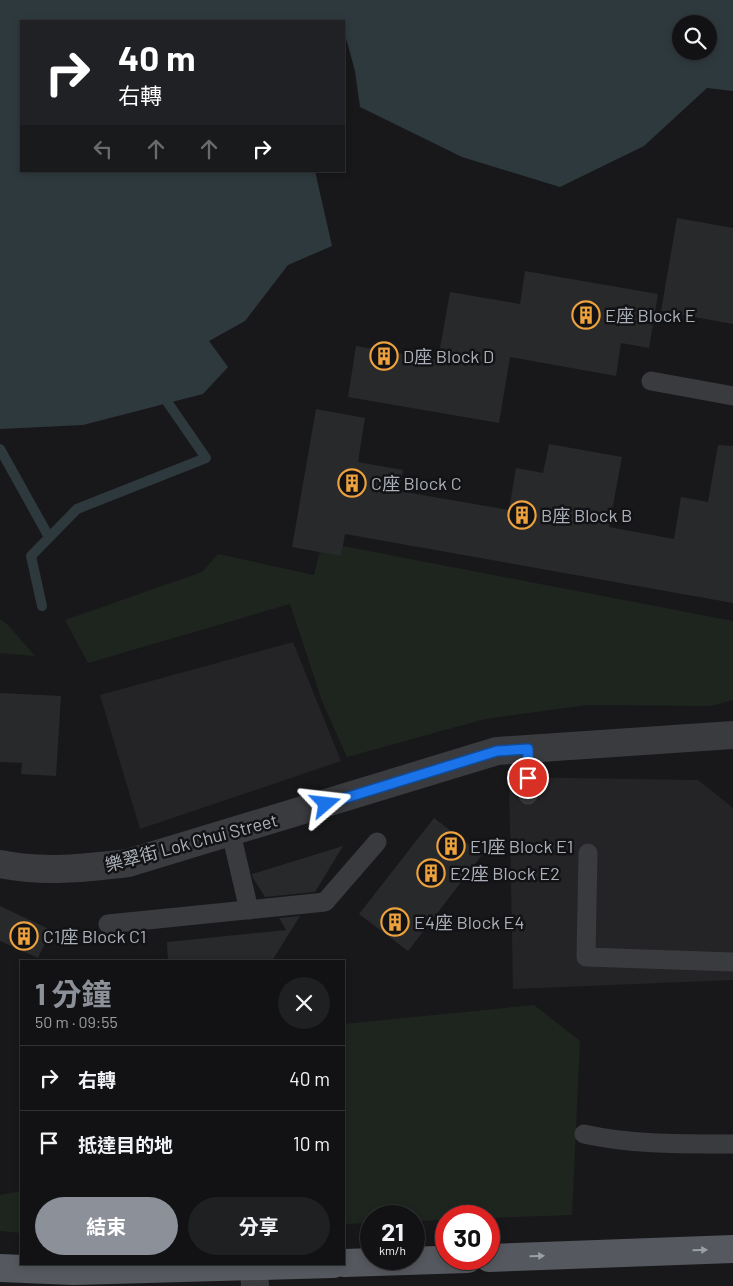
<!DOCTYPE html>
<html lang="zh-TW">
<head>
<meta charset="utf-8">
<style>
  body { margin:0; font-family:Barlow,"Noto Sans TC",sans-serif; background:#1f2022; color:#f1f3f6; height:100vh; display:flex; flex-direction:column; font-size:19px; white-space:nowrap }
  * { box-sizing:border-box; margin:0 }
  p { font-size:16px; color:#9c9ea0 }
  .icon { flex:none; width:28px; height:28px; fill:none; stroke:currentColor; stroke-width:2; stroke-linecap:round; stroke-linejoin:round }
  .map { position:relative; flex:1; overflow:hidden }
  .drawer { position:absolute; left:20px; top:960px; width:325px; height:305px; display:flex; flex-direction:column; background:#121214; border-radius:0px; box-shadow:0 2px 8px #0003,0 0 0 1px #313234 }
  .drawer>* { flex:none }
  .hud { position:absolute; left:20px; top:20px; width:325px; height:152px; border-radius:0px; box-shadow:0 2px 8px #0003,0 0 0 1px #313234; background:#202124; color:#fff; overflow:hidden }
  .fabs { position:absolute; left:672px; top:15px; display:grid; gap:10px }
  .fabs a { display:grid; place-items:center; width:45px; height:45px; border-radius:50%; background:#121214; box-shadow:0 2px 8px #0003,0 0 0 1px #313234; font-size:25px }
  .speed { position:absolute; left:360px; top:1205px; display:flex; gap:10px; font-size:25px; font-weight:700; text-align:center }
  .speed>* { display:grid; place-content:center; width:65px; height:65px; border-radius:50%; background:#121214; box-shadow:0 2px 8px #0003,0 0 0 1px #313234; line-height:1 }
  .speed small { font-size:12px; font-weight:400 }
  .speed .limit { border:8px solid #d22; background:#fff; color:#111 }
  .pin { position:absolute; display:grid; place-items:center; width:42px; height:42px; color:#fff; margin:-21px; border:2px solid #fff; border-radius:50%; box-shadow:0 1px 5px #0007 }
  .me { position:absolute; width:55px; margin:-28px; rotate:73deg; stroke-linejoin:round; filter:drop-shadow(0 0 4px #0008) }
  .turn { display:flex; align-items:center; gap:18px; height:105px; padding:0 15px; font-size:22px }
  .turn .icon { width:65px; height:65px; stroke-width:2.5 }
  .turn b { display:block; font-size:35px; line-height:42px }
  .lanes { display:flex; align-items:center; height:48px; padding:0 15px; background:#0003; justify-content:center; gap:25px; direction:ltr }
  .lanes .off { opacity:.35 }
  .round { display:grid; place-items:center; flex:none; width:52px; height:52px; border-radius:26px; background:#1f2022 }
  .head { display:flex; align-items:center; justify-content:space-between; height:85px; padding:0 15px }
  h1 { font-size:30px; font-weight:700; line-height:38px; color:#8c9099 }
  .button { display:flex; gap:10px; margin-top:auto; padding:10px 15px }
  .button a { flex:1; height:58px; border-radius:30px; background:#8c9099; color:#fff; font-size:20px; font-weight:700; line-height:58px; text-align:center }
  .button a+a { background:#1f2022; color:#f1f3f6 }
  ul { padding:0; list-style:none }
  li { display:flex; align-items:center; gap:15px; height:65px; padding:0 15px; border-top:1px solid #313234 }
  li div { flex:1 }
  li b { display:block; font-size:19px }
  li em { font-style:normal }
  .map>svg:first-child { display:block }
  .built { fill:#242427 }
  .green { fill:#1e251f }
  .water { fill:#2e393e; fill-rule:evenodd }
  .lines { fill:none; stroke-linecap:round; stroke-linejoin:round }
  .stream { stroke:#2e393e; stroke-width:10 }
  .building { fill:#28292b }
  .service { stroke:#393b3f; stroke-width:19 }
  .minor { stroke:#393b3f; stroke-width:28 }
  .primary { stroke:#55585e; stroke-width:28 }
  .oneway { fill:#9a9fa8 }
  .route-casing { stroke:#114b97; stroke-width:12 }
  .route { stroke:#1a73e8; stroke-width:9 }
  .labels { text-anchor:middle; dominant-baseline:central; stroke-width:5; stroke-linejoin:round; paint-order:stroke }
  .poi-label { font-size:18px; fill:#abb1ba; stroke:#131315; text-anchor:start }
  .street-label { font-size:18px; fill:#abb1ba; stroke:#131315 }
</style>
</head>
<body>
<div class="map">
<svg width="733" height="1286" viewBox="0 0 733 1286">
  <rect width="100%" height="100%" fill="#18181a"/>
  <g class="built">
    <polygon points="293,642 341,761 140,829 100,695"/>
    <polygon points="509,777 698,780 733,808 733,980 513,989"/>
  </g>
  <g class="green">
    <polygon points="322,542 733,621 733,700 711,706 587,705 485,719 347,757 322,701 290,604 88,663 65,620 202,572 218,554 314,575"/>
    <polygon points="0,619 7,624 35,656 0,653"/>
    <polygon points="534,1005 580,1041 572,1215 489,1218 489,1216 446,1216 446,1220 414,1221 414,1216 371,1216 371,1223 344,1224 344,1024"/>
    <polygon points="21,1191 21,1233 0,1231 0,1195"/>
  </g>
  <path class="water" d="M0 0H733V91L707 88 644 146 560 187 462 157 360 107 355 71 346 38 344 39V21H21V171H315L332 246 288 265 245 321 209 341 228 367 203 394 83 425 0 429ZM681 24H709V51H681Z"/>
  <g class="lines">
    <g class="stream">
      <polyline points="0,449 49,537"/>
      <polyline points="42,606 31,556 77,509 206,458 168,403"/>
    </g>
  </g>
  <g class="building">
    <polygon points="677,218 733,228 733,324 661,311"/>
    <polygon points="525,271 658,294 649,348 621,343 616,376 510,357 499,423 348,397 356,346 438,360 450,292 520,304"/>
    <polygon points="316,409 365,418 358,462 403,470 399,491 509,510 516,468 543,473 549,444 622,457 609,527 674,539 681,497 708,502 718,445 733,446 733,603 345,534 341,556 292,547"/>
    <polygon points="0,693 61,696 56,776 21,774 22,763 0,762"/>
    <polygon points="434,818 482,855 408,951 359,914"/>
    <polygon points="343,846 315,892 265,897 253,878 252,874"/>
    <polygon points="0,906 51,930 38,958 0,941"/>
    <polygon points="300,916 272,961 168,961 167,942 286,930 279,918"/>
  </g>
  <g class="lines">
    <g class="service">
      <polyline points="651,381 733,396"/>
      <polyline points="528,749 528,795"/>
      <polyline points="231,833 249,910"/>
      <polyline points="588,853 586,957 733,962"/>
      <polyline points="108,924 325,902 377,842"/>
      <path d="M584 1134C632 1145 684 1144 733 1144"/>
    </g>
    <g class="minor">
      <path d="M0 864C42 873 86 868 128 863L497 751 733 735"/>
      <polyline points="254,1267 255,1286"/>
    </g>
    <g class="primary">
      <polyline points="489,1258 733,1249"/>
      <polyline points="344,1263 468,1259"/>
      <polyline points="0,1268 74,1271 333,1264"/>
    </g>
  </g>
  <defs><path id="oneway-solid" d="M-6-.8H1V-3.2L6.5 0L1 3.2V.8H-6Z" transform="scale(1.25)"/></defs>
  <g class="oneway">
    <use href="#oneway-solid" transform="translate(700 1250) rotate(-2)"/>
    <use href="#oneway-solid" transform="translate(537 1256) rotate(-2)"/>
  </g>
  <g class="lines">
    <g class="route-casing">
      <polyline id="route" points="326,804 497,751 528,749 528,778"/>
    </g>
    <use href="#route" class="route"/>
  </g>
  <defs>
    <g id="building-ring" transform="scale(1.4375)"><circle r="9.5" fill="#131315" stroke="#eda23e" stroke-width="1.5"/><path d="M-4-6H4V6H1V3H-1V6H-4ZM-2.5-4.3h1.7v1.8h-1.7ZM.8-4.3h1.7v1.8H.8ZM-2.5-1h1.7V.8h-1.7ZM.8-1h1.7V.8H.8Z" fill="#eda23e"/></g>
  </defs>
  <g fill-rule="evenodd">
    <use href="#building-ring" x="586" y="315"/>
    <use href="#building-ring" x="384" y="356"/>
    <use href="#building-ring" x="352" y="483"/>
    <use href="#building-ring" x="522" y="515"/>
    <use href="#building-ring" x="451" y="846"/>
    <use href="#building-ring" x="431" y="873"/>
    <use href="#building-ring" x="395" y="922"/>
    <use href="#building-ring" x="24" y="936"/>
  </g>
  <g class="labels">
    <g class="poi-label">
      <text x="605" y="315">E座 Block E</text>
      <text x="403" y="356">D座 Block D</text>
      <text x="371" y="483">C座 Block C</text>
      <text x="541" y="515">B座 Block B</text>
      <text x="470" y="846">E1座 Block E1</text>
      <text x="450" y="873">E2座 Block E2</text>
      <text x="414" y="922">E4座 Block E4</text>
      <text x="43" y="936">C1座 Block C1</text>
    </g>
    <g class="street-label">
      <text transform="translate(191 842) rotate(-15)">樂翠街 Lok Chui Street</text>
    </g>
  </g>
</svg>
<div class="fabs">
<a><svg class="icon" aria-label="search" viewBox="0 0 24 24"><circle cx="10" cy="10" r="6"/><path d="M15 15l6 6"/></svg></a>
</div>
<div class="speed"><div>21<small>km/h</small></div><div class="limit">30</div></div>
<div class="pin" style="left:528px;top:778px;background:#d93025"><svg class="icon" aria-label="arrive" viewBox="0 0 24 24"><path d="M6 21V4h12l-3 4 3 4H6"/></svg></div>
<svg class="me" style="left:326px;top:804px" viewBox="-20 -20 40 40"><path d="M0-17L14 15 0 8-14 15z" fill="#1a73e8" stroke="#fff" stroke-width="4"/></svg>
<div class="hud">
<div class="turn"><svg class="icon" aria-label="right" viewBox="0 0 24 24"><path d="M7 20v-9h11M14 6l5 5-5 5"/></svg><div><b>40 m</b>右轉</div></div>
<div class="lanes"><svg class="icon off" aria-label="left" viewBox="0 0 24 24"><path d="M17 20v-9H6M10 6l-5 5 5 5"/></svg><svg class="icon off" aria-label="ahead" viewBox="0 0 24 24"><path d="M12 20V5M6 11l6-6 6 6"/></svg><svg class="icon off" aria-label="ahead" viewBox="0 0 24 24"><path d="M12 20V5M6 11l6-6 6 6"/></svg><svg class="icon" aria-label="right" viewBox="0 0 24 24"><path d="M7 20v-9h11M14 6l5 5-5 5"/></svg></div>
</div>
<section class="drawer">
<div class="head"><div><h1>1 分鐘</h1><p>50 m · 09:55</p></div><a class="round"><svg class="icon" aria-label="close" viewBox="0 0 24 24"><path d="M6 6l12 12M18 6L6 18"/></svg></a></div>
<ul>
<li><svg class="icon" aria-label="right" viewBox="0 0 24 24"><path d="M7 20v-9h11M14 6l5 5-5 5"/></svg><div><b>右轉</b></div><em>40 m</em></li>
<li><svg class="icon" aria-label="arrive" viewBox="0 0 24 24"><path d="M6 21V4h12l-3 4 3 4H6"/></svg><div><b>抵達目的地</b></div><em>10 m</em></li>
</ul>
<div class="button"><a>結束</a><a>分享</a></div>
</section>
</div>
</body>
</html>
